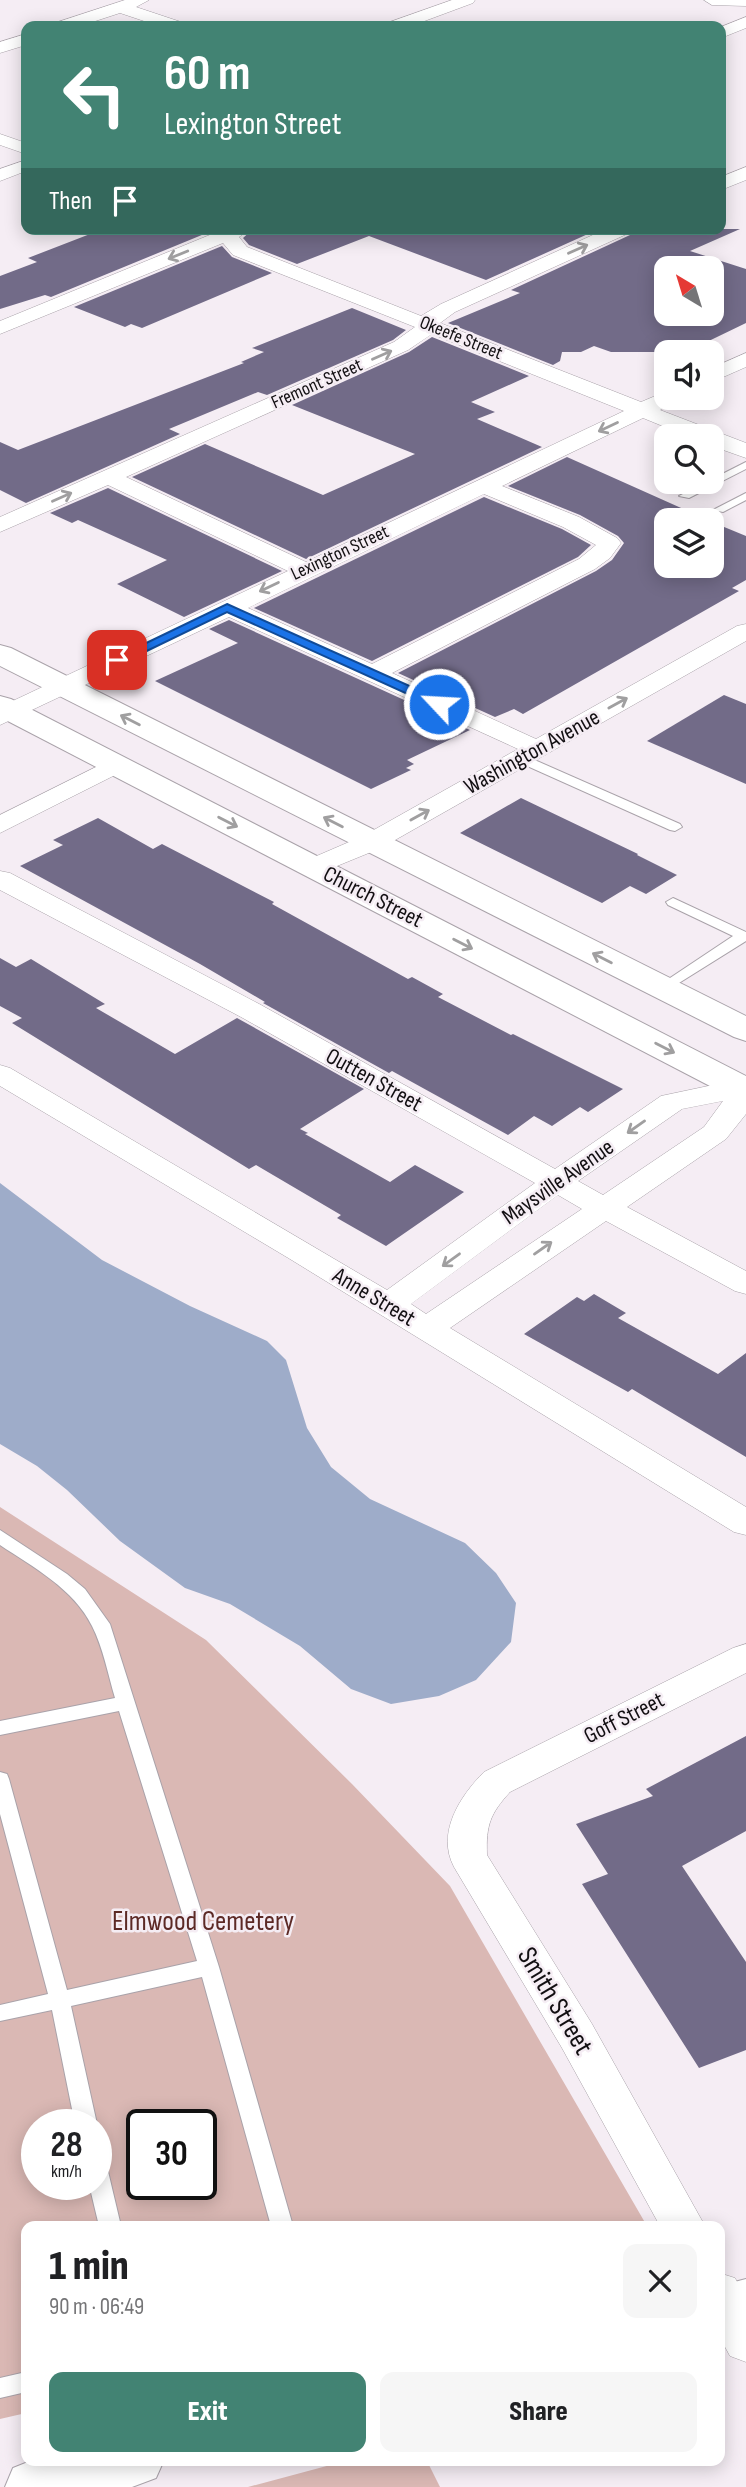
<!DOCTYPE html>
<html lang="en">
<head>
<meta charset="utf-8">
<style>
  body { margin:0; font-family:"Sofia Sans Condensed",sans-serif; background:#f6f6f6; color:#202124; height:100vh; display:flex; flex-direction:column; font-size:26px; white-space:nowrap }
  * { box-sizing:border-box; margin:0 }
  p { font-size:23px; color:#757577 }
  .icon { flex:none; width:38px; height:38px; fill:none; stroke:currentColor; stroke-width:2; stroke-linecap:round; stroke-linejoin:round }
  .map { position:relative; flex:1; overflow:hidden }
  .drawer { position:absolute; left:21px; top:2221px; width:704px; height:245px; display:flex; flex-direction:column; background:#fff; border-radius:14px; box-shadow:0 4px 18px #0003 }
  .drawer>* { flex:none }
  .guide { position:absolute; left:21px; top:21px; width:705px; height:214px; border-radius:14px; box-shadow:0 4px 18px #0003; background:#428373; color:#fff; overflow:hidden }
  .needle { width:46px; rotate:322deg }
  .tools { position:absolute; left:654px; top:256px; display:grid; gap:14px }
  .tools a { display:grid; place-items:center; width:70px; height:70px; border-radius:14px; background:#fff; box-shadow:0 4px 18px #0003; font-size:35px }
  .speed { position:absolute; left:21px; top:2109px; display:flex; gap:14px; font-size:35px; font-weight:700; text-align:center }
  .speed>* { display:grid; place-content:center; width:91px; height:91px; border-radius:50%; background:#fff; box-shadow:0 4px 18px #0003; line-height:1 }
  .speed small { font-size:18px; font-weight:400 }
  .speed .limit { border:4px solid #111; border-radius:10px; background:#fff; color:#111 }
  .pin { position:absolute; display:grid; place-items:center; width:60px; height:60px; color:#fff; margin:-30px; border-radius:14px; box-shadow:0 4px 10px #0006 }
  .me { position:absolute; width:77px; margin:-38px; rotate:295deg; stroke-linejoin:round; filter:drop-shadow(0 0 5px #0008) }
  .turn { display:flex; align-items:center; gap:24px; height:147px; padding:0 28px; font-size:32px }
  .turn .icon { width:91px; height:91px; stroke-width:2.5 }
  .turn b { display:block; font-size:49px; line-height:60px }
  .then { display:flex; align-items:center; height:66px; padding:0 28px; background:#0003; gap:14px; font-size:26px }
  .round { display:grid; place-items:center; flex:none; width:74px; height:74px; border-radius:14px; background:#f6f6f6 }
  .headline { display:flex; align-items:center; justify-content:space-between; height:119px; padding:0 28px }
  h1 { font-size:42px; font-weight:800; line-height:52px }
  .primary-button { display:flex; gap:14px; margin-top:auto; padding:14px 28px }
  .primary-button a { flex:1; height:80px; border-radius:14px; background:#428373; color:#fff; font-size:28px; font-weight:800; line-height:80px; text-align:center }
  .primary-button a+a { background:#f6f6f6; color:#202124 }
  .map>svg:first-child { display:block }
  .green { fill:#dab8b4; fill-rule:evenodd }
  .water { fill:#9eacc9 }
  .building { fill:#726b88; fill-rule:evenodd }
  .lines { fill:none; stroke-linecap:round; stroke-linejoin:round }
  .service-casing { stroke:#a9a2a9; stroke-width:2 }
  .minor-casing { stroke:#a9a2a9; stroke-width:1 }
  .secondary-casing { stroke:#a9a2a9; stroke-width:2 }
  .service { fill:#fff; fill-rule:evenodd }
  .minor { fill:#fff; fill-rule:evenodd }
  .secondary { fill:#fff; fill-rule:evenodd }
  .oneway { stroke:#a09fa0 }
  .route { fill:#1a73e8; stroke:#114b97; stroke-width:2 }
  .labels { text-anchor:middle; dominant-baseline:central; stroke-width:5; stroke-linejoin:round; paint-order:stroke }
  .far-street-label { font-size:19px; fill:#120f12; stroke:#f5edf4 }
  .street-label { font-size:23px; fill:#120f12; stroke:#f5edf4 }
  .near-park-label { font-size:28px; fill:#5c2925; stroke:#f5edf4 }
  .near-street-label { font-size:28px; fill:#120f12; stroke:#f5edf4 }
</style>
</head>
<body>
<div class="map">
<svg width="746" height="2487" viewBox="0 0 746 2487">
  <rect width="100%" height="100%" fill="#f5edf4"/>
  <g class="green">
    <path d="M0 1507 206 1640 352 1784 450 1886 647 2226H26V2413L0 2419ZM37 2124H96V2184H37ZM142 2124H201V2184H142Z"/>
    <polygon points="349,2460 427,2461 440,2487 248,2487"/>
  </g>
  <polygon class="water" points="0,1183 102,1260 190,1306 267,1341 286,1360 307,1428 331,1467 370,1499 465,1543 496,1573 516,1603 511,1642 476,1680 439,1696 391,1704 351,1689 300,1646 230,1604 185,1588 120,1541 67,1490 37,1466 0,1444"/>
  <g class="building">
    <polygon points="103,229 214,230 51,297 45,295 0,309 0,276 37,262 28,258"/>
    <polygon points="253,229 599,229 486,280 369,236 297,264 249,245 243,238"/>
    <path d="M633 229H740L690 251 746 269V323L686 352H611L594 346 581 352H562L560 361 553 365 448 323 520 293 511 290 630 235ZM667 268H712V313H667Z"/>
    <polygon points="222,246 232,257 272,273 142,328 131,324 125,327 74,307"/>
    <polygon points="352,308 406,330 393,340 267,395 258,392 169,429 180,434 26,503 0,490 0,442 18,450 244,363 241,362 264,352 252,348"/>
    <polygon points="432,337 529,376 471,402 495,412 477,419 542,447 306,559 132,477 205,444 323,495 415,454 292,405 409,352"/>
    <polygon points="567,457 708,520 667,520 667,565 712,565 712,522 746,536 746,580 732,588 739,591 523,714 514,709 495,717 398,673 596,571 612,560 624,543 618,536 580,515 508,486"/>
    <polygon points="108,488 282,571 184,617 117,584 167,560 78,520 72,523 50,513"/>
    <polygon points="484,497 562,529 591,545 578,557 372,661 254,608"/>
    <polygon points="229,620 470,730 407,760 414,764 406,768 411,770 371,789 155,681 238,643 209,629"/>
    <polygon points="724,695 746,704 746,784 647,741"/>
    <polygon points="521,798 638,854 637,855 677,875 646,894 630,886 602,903 460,833"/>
    <polygon points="98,818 153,849 162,844 274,902 272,904 408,979 412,977 443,994 438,997 511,1035 513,1034 623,1089 588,1112 580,1107 552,1126 534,1116 508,1135 392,1071 389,1073 263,1003 265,1002 200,964 20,866 63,845 53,840"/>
    <polygon points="0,958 16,967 31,959 105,1004 96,1008 175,1054 237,1018 364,1089 300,1129 308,1133 305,1134 390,1182 415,1165 464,1192 386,1246 337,1218 341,1215 256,1165 249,1169 12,1023 22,1018 0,1006"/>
    <polygon points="594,1294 626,1313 618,1318 718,1374 746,1353 746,1457 632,1389 628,1392 524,1334 577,1297 584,1301"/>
    <polygon points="746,1736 746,1831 682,1866 746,1962 746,2050 699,2068 582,1884 608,1874 576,1824 653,1796 646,1789"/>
  </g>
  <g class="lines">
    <g class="service-casing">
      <g id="service">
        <polygon points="746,462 746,469 689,498 679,496"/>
        <polygon points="746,493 746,500 723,512 713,510"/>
        <polygon points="521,754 680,824 682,827 675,831 670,830 516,761 515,758"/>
        <polygon points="673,898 746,932 746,941 663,993 656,989 658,986 733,936 668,905 666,902"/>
        <path d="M0 1530 67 1574 85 1589 110 1624 219 1967 293 2226H271L202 1977 71 2006 97 2124 96 2125 75 2124 52 2010 0 2021V2005L48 1994 0 1814V1772L7 1774 9 1779 67 1990 197 1961 119 1711 0 1735V1721L115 1698C108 1675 103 1647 92 1626 74 1589 33 1567 0 1545Z"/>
        <polygon points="96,2158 104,2161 107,2167 121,2226 99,2226 89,2184 96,2184"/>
        <polygon points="26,2372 26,2392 0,2398 0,2378"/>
      </g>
    </g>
    <g class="minor-casing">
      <g id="minor">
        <polygon points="125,0 149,0 136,7 181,22 183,26 159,26 120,13 80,26 56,26 58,22"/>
        <polygon points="452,0 475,0 473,3 411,26 388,26 390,22"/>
        <polygon points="704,0 746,0 746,6 712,5"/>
        <polygon points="746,17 746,28 721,38 721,27"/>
        <polygon points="26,34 26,45 0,53 0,42"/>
        <polygon points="0,134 26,143 26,154 0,145"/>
        <polygon points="26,160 26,171 0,181 0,169"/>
        <polygon points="746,167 746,180 721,190 721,177"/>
        <path d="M217 229H250L239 237 247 247 421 316 441 304 606 229H631L629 233 455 312 440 323 641 402 667 391V397H680L660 410 746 443V458L712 446V436H687L643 418 502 486 579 517 617 538 621 543 610 558 595 569 392 673 536 739 737 626 746 624V641L381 848 315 875 305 873 302 867 305 861 363 836 518 749 229 617 0 725V707L288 571 108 485 0 532V517L394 342 415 327 233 255 223 243 0 334V321L217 232ZM432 334 624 411 306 562 126 477 408 350ZM484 494 563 527 596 545 579 559 372 664 248 608Z"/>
        <polygon points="746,353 746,367 712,382 712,368"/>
        <polygon points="116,757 125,760 129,765 125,770 0,833 0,815"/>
        <path d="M0 871 10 873 261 1005 555 1169 661 1096 746 1078V1114L726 1139 627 1207 746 1271V1294L735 1291 606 1221 450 1328 746 1507V1535L734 1532 290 1259 0 1086V1065L10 1068 387 1290 535 1183 241 1017 0 890ZM723 1101 704 1127 603 1195 578 1181 682 1109ZM558 1195 582 1209 426 1314 411 1304Z"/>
        <path d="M746 1644V1673L510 1792C490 1814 486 1825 487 1855L592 2024 705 2226H660L562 2048 454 1867C436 1833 460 1796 484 1772L733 1648Z"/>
        <polygon points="719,2273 735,2278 746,2299 746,2362 730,2356 719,2336"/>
      </g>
    </g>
    <g class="secondary-casing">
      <g id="secondary">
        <polygon points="0,645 11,648 746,1016 746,1041 734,1037 0,666"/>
        <polygon points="0,696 11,699 746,1076 746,1101 733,1098 0,717"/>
        <polygon points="746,2279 746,2327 719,2334 719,2286"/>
        <polygon points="33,2460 164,2460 156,2478 132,2487 5,2487 13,2468"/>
      </g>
    </g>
    <use href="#service" class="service"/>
    <use href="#minor" class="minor"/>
    <use href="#secondary" class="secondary"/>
  </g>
  <defs><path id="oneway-shaft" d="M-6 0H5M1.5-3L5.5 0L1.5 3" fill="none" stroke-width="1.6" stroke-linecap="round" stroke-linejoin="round" transform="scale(1.75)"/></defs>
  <g class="oneway">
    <use href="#oneway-shaft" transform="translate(578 249) rotate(-24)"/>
    <use href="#oneway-shaft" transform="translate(178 255) rotate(158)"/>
    <use href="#oneway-shaft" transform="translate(382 355) rotate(-24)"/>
    <use href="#oneway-shaft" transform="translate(608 427) rotate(155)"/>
    <use href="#oneway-shaft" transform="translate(62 497) rotate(-24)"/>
    <use href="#oneway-shaft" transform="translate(269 587) rotate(154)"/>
    <use href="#oneway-shaft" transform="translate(618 703) rotate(-29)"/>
    <use href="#oneway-shaft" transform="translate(130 720) rotate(-153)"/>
    <use href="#oneway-shaft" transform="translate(420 815) rotate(-29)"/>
    <use href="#oneway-shaft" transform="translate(228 822) rotate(27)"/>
    <use href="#oneway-shaft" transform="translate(333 822) rotate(-153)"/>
    <use href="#oneway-shaft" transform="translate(463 944) rotate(27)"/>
    <use href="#oneway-shaft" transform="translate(602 958) rotate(-153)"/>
    <use href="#oneway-shaft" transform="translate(665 1048) rotate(27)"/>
    <use href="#oneway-shaft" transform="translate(636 1127) rotate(145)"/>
    <use href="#oneway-shaft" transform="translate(543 1248) rotate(-35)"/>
    <use href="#oneway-shaft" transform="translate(451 1260) rotate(144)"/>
  </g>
  <polygon class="route" points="227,604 443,701 445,704 443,706 434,706 227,612 122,663 117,664 111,660"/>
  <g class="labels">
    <g class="far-street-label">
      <text transform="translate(461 338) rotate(22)">Okeefe Street</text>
      <text transform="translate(317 384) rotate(-24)">Fremont Street</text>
      <text transform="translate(340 553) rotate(-25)">Lexington Street</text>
    </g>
    <g class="street-label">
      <text transform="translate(532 752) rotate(-29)">Washington Avenue</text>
      <text transform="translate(373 897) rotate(27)">Church Street</text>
      <text transform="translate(374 1080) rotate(29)">Outten Street</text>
      <text transform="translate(558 1182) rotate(-35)">Maysville Avenue</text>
      <text transform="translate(374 1297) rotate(31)">Anne Street</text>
      <text transform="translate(624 1718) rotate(-27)">Goff Street</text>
    </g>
    <g class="near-park-label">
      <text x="203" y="1921">Elmwood Cemetery</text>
    </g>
    <g class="near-street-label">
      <text transform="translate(555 2001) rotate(59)">Smith Street</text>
    </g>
  </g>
</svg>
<div class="tools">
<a><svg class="needle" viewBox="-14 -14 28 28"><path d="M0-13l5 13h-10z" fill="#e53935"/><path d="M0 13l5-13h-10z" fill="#757577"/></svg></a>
<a><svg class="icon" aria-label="sound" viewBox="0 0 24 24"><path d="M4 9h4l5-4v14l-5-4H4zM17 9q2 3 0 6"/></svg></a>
<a><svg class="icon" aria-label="search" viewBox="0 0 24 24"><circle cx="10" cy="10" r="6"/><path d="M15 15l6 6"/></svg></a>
<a><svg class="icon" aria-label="layers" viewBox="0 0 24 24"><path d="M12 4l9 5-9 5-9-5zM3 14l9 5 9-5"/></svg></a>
</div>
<div class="speed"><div>28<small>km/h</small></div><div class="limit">30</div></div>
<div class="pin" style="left:117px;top:660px;background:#d93025"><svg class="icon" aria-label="arrive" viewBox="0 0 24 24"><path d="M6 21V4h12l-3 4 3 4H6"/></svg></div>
<svg class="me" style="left:439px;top:704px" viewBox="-20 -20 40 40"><circle r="17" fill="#1a73e8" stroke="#fff" stroke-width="3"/><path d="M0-11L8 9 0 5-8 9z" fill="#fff"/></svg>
<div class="guide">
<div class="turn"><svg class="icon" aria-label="left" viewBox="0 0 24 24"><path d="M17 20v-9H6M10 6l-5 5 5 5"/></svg><div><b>60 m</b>Lexington Street</div></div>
<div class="then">Then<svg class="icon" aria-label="arrive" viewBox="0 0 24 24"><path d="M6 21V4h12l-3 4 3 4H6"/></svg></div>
</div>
<section class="drawer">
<div class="headline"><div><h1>1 min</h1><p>90 m · 06:49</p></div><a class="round"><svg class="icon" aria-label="close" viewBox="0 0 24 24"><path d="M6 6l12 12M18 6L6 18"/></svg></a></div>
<div class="primary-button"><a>Exit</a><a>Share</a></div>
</section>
</div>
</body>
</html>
